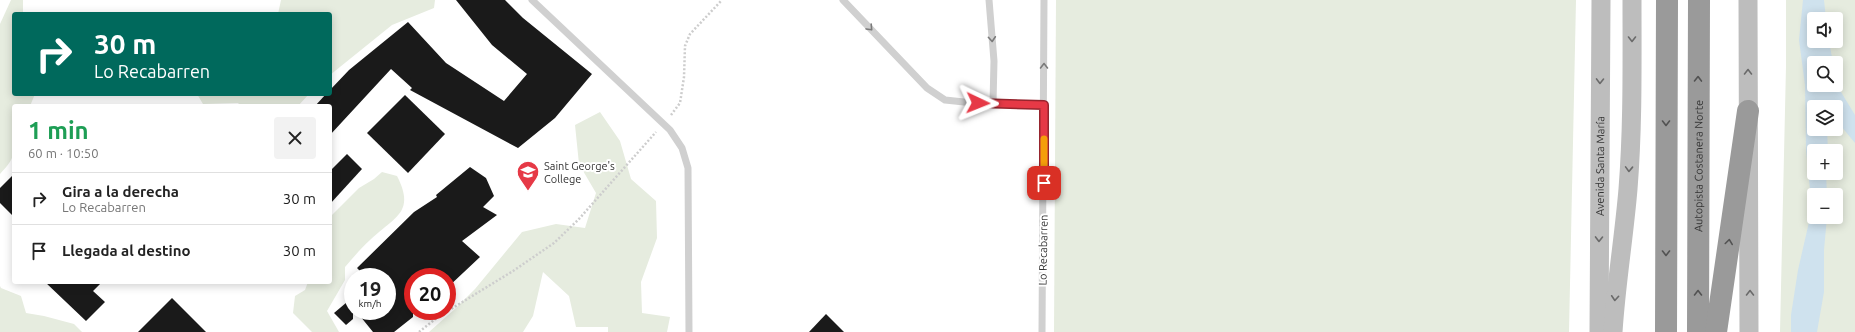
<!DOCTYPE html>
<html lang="es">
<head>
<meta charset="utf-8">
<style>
  body { margin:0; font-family:Ubuntu,sans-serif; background:#f2f2f2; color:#222; height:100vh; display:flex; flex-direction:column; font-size:15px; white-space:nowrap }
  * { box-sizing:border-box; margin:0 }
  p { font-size:13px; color:#767676 }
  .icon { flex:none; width:22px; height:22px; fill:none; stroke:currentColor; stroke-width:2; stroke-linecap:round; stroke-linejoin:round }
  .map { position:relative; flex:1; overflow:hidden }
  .side { position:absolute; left:12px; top:104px; width:320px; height:180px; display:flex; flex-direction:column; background:#fff; border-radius:4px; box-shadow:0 2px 10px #0003 }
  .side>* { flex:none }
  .banner { position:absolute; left:12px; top:12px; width:320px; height:84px; border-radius:4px; box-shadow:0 2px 10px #0003; background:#00695c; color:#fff; overflow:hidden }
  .tools { position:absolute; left:1807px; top:12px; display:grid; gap:8px }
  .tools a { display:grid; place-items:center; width:36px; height:36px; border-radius:4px; background:#fff; box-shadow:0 2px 10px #0003; font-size:20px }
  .speed { position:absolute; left:344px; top:268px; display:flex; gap:8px; font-size:20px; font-weight:700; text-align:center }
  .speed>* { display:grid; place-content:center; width:52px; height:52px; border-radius:50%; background:#fff; box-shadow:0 2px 10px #0003; line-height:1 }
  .speed small { font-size:10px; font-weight:400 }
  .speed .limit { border:6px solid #d22; background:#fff; color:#111 }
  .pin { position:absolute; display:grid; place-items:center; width:34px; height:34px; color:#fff; margin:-17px; border-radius:8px; box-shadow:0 2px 6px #0006 }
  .me { position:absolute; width:44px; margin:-22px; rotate:92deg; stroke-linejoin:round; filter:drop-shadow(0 0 3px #0008) }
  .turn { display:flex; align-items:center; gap:14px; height:84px; padding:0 16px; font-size:18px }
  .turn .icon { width:52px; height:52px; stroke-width:2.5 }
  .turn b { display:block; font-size:28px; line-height:34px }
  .round { display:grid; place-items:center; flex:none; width:42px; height:42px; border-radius:4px; background:#f2f2f2 }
  .head { display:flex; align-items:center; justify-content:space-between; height:68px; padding:0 16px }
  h1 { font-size:24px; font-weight:700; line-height:30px; color:#1e9e55 }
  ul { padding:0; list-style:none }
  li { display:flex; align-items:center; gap:12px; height:52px; padding:0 16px; border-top:1px solid #e0e0e0 }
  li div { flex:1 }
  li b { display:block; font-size:15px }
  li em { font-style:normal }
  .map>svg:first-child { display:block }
  .green { fill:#e6ecdf; fill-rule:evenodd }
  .water { fill:#cfe2ee }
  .building { fill:#1a1a1a }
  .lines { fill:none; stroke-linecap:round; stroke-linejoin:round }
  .path { stroke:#cdcdcd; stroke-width:2.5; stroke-dasharray:2 2; stroke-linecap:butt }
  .service { stroke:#d0d0d0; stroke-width:7 }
  .secondary { stroke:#bdbdbd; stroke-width:19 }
  .motorway { stroke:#9a9a9a; stroke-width:22 }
  .oneway { stroke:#7a7a7a }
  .oneway2 { stroke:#6a6a6a }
  .oneway3 { stroke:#525252 }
  .route-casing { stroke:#96252e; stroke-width:10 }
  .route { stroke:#e63946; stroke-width:7 }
  .slow { stroke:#f59e0b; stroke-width:7 }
  .labels { text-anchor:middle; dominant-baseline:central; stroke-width:4; stroke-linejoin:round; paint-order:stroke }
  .poi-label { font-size:11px; fill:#333; stroke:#fff; text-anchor:start }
  .street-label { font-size:11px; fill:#333; stroke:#fff }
</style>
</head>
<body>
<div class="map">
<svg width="1855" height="332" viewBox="0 0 1855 332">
  <rect width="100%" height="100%" fill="#fff"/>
  <g class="green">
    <path d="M11 0H23V14H14V94H35L30 106H14V127L12 130C17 152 15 158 0 174V24Z"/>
    <polygon points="281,0 435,0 434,8 392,25 330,75 330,14 278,14"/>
    <polygon points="1056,0 1576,0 1569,332 1054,332"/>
    <path d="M1786 0H1855V332H1780L1786 66ZM1814 19H1836V41H1814ZM1814 63H1836V85H1814ZM1814 107H1836V129H1814ZM1814 151H1836V173H1814ZM1814 195H1836V217H1814Z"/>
    <polygon points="197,94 309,94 298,106 241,106 238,103 203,104"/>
    <polygon points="600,112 620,141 631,179 656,201 657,238 641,282 642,313 670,317 667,332 608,332 608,327 576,327 569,296 543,272 533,316 523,332 429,332 456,308 475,289 522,232 556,224 585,228 596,193 579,164 575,125"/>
    <path d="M382 172 397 176C416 213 394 217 370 240 361 248 353 258 345 267V280L327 311 339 332H312L293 313 295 296 305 290 308 282H330V217L359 188 374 179Z"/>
    <polygon points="0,286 1,288 21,296 26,313 44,316 74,324 82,332 0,332"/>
  </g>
  <polygon class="water" points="1803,0 1824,0 1826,19 1814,19 1814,41 1829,41 1833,63 1814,63 1814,85 1836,85 1836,75 1841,92 1855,115 1855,143 1836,120 1836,107 1814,107 1814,129 1827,129 1828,151 1814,151 1814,173 1826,173 1827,195 1814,195 1814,217 1827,217 1824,250 1824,292 1817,332 1791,332 1791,315 1798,270 1812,209 1806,150 1805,85 1799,40"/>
  <g class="building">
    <polygon points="456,0 505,0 523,18 592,74 555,118 518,148 410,90 412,88 391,69 330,135 330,106 315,106 326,94 330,94 330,90 349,70 408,22 446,63 504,101 527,74 492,45"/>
    <polygon points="405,95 445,134 408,173 367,133"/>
    <polygon points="347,154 362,169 330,204 330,171"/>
    <polygon points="470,167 486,178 494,196 483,207 497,215 462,241 480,257 447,288 447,277 413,277 413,317 394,332 373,332 356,311 387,311 387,277 366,277 357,268 414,212 437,197 436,195"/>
    <polygon points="14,174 14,217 0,203 0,188"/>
    <polygon points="45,282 102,282 93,291 105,302 86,321"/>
    <polygon points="353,297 353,319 346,325 334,313"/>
    <polygon points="172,298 206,332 138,332"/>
    <polygon points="826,314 844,332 809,332"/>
  </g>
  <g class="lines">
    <g class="path">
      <polyline points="671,115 680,103 684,77 685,46 690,34 722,0"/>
      <polyline points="419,332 438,317 513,271 554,243 578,220 656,132"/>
    </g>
    <g class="service">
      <polyline points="532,0 670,130 682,148 688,168 689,332"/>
      <polyline points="843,0 927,88 945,100 964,102 1044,105"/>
      <polyline points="989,0 994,61 993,103"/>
      <polyline points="1042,332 1044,0"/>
    </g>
    <g class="secondary">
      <polyline points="1748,0 1749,332"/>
      <path id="s1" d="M1599 332 1601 0"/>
      <path d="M1613 332C1616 284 1624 237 1628 189 1633 126 1632 63 1632 0"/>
    </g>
    <g class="motorway">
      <polyline points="1666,332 1667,0"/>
      <path id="s2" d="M1698 332 1699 0"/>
      <polyline points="1716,332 1748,111"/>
    </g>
  </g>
  <defs><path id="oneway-chevron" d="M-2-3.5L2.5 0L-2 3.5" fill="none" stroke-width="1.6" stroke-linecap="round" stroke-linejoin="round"/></defs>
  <g class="oneway">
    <use href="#oneway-chevron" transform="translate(870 28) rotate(47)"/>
    <use href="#oneway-chevron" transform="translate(992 39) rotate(86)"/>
    <use href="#oneway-chevron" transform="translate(1044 66) rotate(-90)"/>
  </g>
  <g class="oneway2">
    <use href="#oneway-chevron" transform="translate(1632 39) rotate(90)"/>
    <use href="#oneway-chevron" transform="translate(1748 72) rotate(-90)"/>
    <use href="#oneway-chevron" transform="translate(1600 81) rotate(91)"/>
    <use href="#oneway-chevron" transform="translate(1629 169) rotate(92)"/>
    <use href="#oneway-chevron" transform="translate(1599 239) rotate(91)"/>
    <use href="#oneway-chevron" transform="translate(1750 293) rotate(-90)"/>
    <use href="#oneway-chevron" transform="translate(1615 298) rotate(94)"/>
  </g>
  <g class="oneway3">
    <use href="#oneway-chevron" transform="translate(1698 79) rotate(-89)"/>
    <use href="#oneway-chevron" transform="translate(1666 123) rotate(90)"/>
    <use href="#oneway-chevron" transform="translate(1729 242) rotate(-82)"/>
    <use href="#oneway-chevron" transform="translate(1666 253) rotate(90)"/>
    <use href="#oneway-chevron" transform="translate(1698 293) rotate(-90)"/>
  </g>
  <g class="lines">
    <g class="route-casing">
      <polyline id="route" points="978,103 1044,105 1044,183"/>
    </g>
    <use href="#route" class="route"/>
    <polyline class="slow" points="1044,168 1044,139"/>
  </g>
  <defs>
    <g id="school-pin" transform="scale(1.15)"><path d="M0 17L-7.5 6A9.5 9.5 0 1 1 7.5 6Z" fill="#e63946" stroke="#fff"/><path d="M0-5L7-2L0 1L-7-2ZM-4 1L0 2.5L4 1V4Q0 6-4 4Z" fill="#fff"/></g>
  </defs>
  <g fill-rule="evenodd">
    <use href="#school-pin" x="528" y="172"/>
  </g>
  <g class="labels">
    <g class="poi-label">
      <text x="544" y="166">Saint George's<tspan x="544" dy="13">College</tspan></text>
    </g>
    <g class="street-label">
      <text stroke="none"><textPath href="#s1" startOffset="166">Avenida Santa María</textPath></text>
      <text stroke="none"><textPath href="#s2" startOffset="166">Autopista Costanera Norte</textPath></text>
      <text transform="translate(1043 250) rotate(-89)">Lo Recabarren</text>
    </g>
  </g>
</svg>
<div class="tools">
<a><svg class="icon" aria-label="sound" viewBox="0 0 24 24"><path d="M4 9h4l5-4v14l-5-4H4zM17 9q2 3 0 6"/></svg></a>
<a><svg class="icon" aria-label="search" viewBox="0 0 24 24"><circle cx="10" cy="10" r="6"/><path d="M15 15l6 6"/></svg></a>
<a><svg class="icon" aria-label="layers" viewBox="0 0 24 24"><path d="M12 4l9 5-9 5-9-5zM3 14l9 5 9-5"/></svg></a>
<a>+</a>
<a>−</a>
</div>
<div class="speed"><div>19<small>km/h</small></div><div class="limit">20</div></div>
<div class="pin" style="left:1044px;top:183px;background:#d93025"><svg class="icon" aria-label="arrive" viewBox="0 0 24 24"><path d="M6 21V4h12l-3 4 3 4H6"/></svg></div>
<svg class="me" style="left:978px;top:103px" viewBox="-20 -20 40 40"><path d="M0-17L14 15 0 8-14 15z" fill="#e63946" stroke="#fff" stroke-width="4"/></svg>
<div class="banner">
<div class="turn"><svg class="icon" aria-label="right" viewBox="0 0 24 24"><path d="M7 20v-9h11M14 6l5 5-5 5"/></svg><div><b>30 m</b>Lo Recabarren</div></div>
</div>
<section class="side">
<div class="head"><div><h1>1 min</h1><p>60 m · 10:50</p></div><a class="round"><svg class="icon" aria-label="close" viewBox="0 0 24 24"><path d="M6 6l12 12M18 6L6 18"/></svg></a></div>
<ul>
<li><svg class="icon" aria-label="right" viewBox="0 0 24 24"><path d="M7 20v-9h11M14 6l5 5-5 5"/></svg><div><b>Gira a la derecha</b><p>Lo Recabarren</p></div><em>30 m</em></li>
<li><svg class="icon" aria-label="arrive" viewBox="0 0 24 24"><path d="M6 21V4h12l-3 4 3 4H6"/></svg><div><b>Llegada al destino</b></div><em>30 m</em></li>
</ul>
</section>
</div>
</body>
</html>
